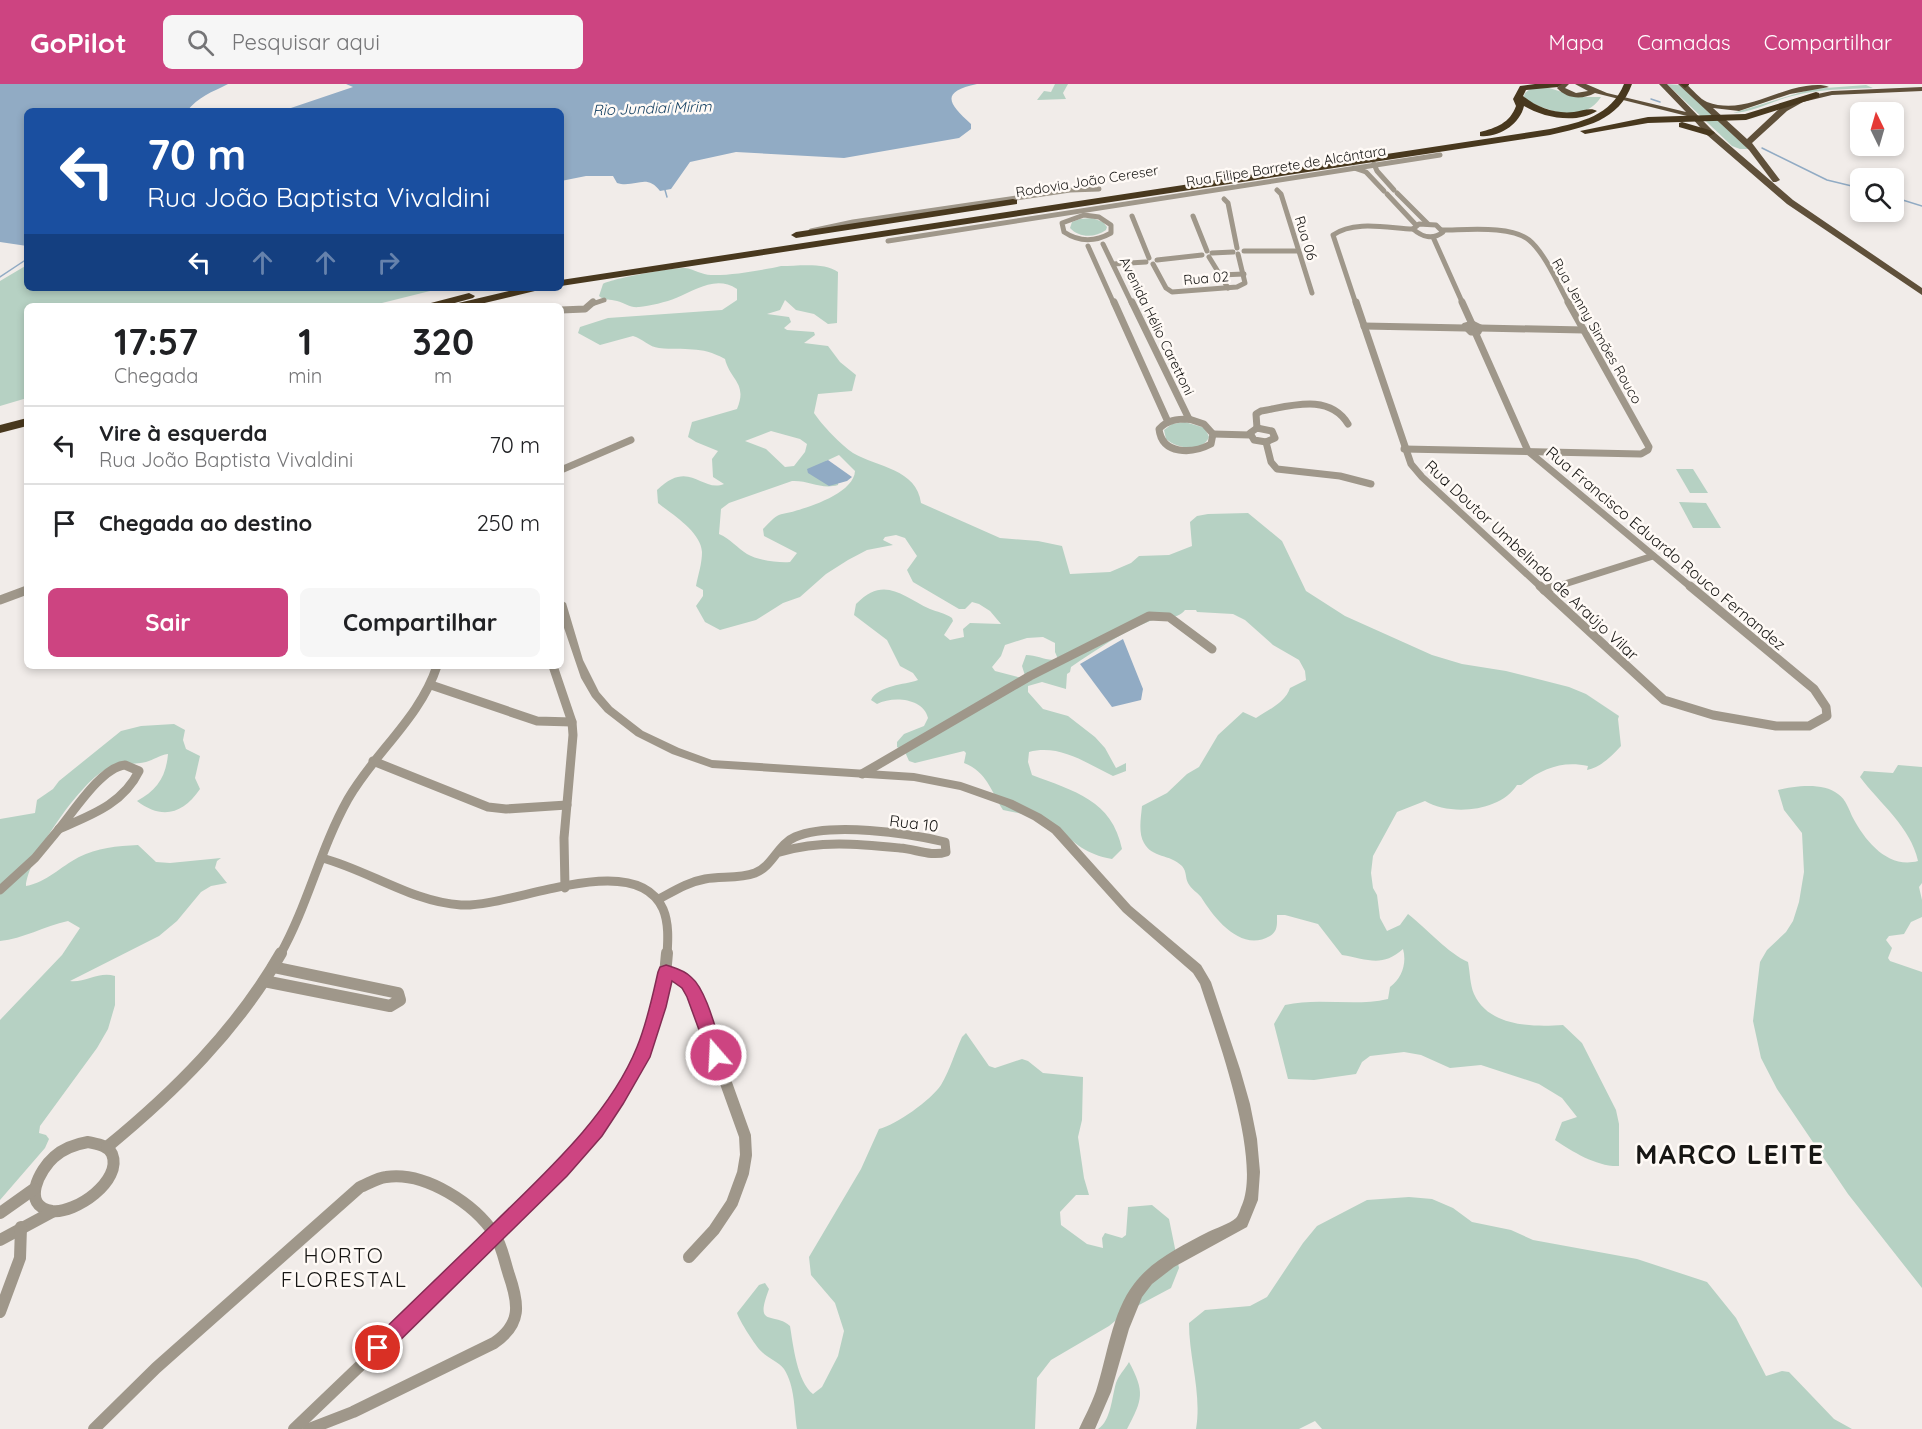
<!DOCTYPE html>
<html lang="pt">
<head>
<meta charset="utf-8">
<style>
  body { margin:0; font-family:Quicksand,sans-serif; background:#f6f6f6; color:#202124; height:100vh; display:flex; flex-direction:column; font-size:22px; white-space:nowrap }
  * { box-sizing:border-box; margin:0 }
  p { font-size:20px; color:#757577 }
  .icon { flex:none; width:33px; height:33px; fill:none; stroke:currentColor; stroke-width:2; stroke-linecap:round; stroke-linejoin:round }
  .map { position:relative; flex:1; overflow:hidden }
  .panel { position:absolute; left:24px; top:219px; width:540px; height:366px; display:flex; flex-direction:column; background:#fff; border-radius:9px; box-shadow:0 3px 9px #0003 }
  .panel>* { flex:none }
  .guide { position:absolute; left:24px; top:24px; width:540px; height:183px; border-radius:9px; box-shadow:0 3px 9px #0003; background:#1a4fa0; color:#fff; overflow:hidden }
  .needle { width:39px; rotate:355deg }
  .buttons { position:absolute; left:1850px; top:18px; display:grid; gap:12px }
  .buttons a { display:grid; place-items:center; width:54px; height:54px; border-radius:9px; background:#fff; box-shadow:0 3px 9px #0003; font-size:30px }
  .pin { position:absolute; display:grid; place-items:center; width:51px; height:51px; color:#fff; margin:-26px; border:3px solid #fff; border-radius:50%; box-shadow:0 2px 6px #0007 }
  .me { position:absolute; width:66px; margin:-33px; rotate:341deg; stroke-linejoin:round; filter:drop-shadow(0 0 4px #0008) }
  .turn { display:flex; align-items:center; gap:21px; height:126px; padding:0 24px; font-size:27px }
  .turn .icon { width:78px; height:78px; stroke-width:2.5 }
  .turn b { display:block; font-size:42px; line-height:51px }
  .lanes { display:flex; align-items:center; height:57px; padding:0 24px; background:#0003; justify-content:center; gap:30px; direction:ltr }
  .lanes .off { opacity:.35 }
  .eta { display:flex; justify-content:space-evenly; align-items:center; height:102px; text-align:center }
  .eta b { font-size:36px; font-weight:800; line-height:42px }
  .action { display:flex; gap:12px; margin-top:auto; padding:12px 24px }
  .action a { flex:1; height:69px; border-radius:9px; background:#cd4481; color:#fff; font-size:24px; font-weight:800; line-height:69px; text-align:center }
  .action a+a { background:#f6f6f6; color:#202124 }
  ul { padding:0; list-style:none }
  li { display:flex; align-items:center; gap:18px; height:78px; padding:0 24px; border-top:2px solid #e0e0e0 }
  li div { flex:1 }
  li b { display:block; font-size:22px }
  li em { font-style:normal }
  header { display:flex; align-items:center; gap:36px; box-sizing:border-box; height:84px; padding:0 30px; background:#cd4481; color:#fff }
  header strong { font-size:28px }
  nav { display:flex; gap:33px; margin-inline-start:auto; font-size:21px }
  .search { width:420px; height:54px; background:#f6f6f6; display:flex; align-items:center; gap:15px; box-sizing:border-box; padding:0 21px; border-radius:9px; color:#757577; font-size:22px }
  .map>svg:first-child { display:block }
  .green { fill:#b6d1c3; fill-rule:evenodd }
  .water { fill:#91abc4 }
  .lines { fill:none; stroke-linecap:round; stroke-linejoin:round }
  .stream { stroke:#91abc4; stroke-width:1.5 }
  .minor-far3 { stroke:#9f978a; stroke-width:5 }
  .minor-far2 { stroke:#9f978a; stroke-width:7 }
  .minor-far1 { stroke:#9f978a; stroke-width:9 }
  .minor { stroke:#9f978a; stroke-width:12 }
  .tertiary { fill:#9f978a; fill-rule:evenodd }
  .primary { fill:#5f503a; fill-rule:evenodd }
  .motorway { fill:#48381e; fill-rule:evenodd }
  .route { fill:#cd4481; stroke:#852c54; stroke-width:1.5 }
  .labels { text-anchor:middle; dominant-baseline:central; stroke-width:5; stroke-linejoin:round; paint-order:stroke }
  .far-street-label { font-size:14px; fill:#171614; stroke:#fffaf6 }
  .far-water-label { font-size:15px; font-style:italic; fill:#164264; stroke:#fffaf6 }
  .street-label { font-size:16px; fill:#171614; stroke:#fffaf6 }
  .near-neighbourhood-label { font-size:21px; letter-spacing:1.5px; fill:#171614; stroke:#fffaf6 }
  .near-district-label { font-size:27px; font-weight:bold; letter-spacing:1.5px; fill:#171614; stroke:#fffaf6 }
</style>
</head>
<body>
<header>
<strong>GoPilot</strong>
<div class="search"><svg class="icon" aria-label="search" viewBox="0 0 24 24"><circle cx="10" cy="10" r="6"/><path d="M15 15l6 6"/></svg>Pesquisar aqui</div>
<nav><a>Mapa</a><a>Camadas</a><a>Compartilhar</a></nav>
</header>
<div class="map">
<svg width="1922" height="1345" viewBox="0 0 1922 1345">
  <rect width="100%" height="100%" fill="#f1ece9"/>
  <g class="green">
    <polygon points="1055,0 1068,0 1063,9 1066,15 1037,16 1044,7 1051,8"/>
    <polygon points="1667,0 1680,1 1748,65 1740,65 1732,62"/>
    <path d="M1866 1 1873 4C1846 5 1818 5 1792 12 1772 17 1753 28 1733 29L1812 5Z"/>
    <path d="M1546 3 1578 13H1601C1582 42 1547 26 1523 15L1525 9 1530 5Z"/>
    <path d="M1092 134 1103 138 1107 143 1106 146C1095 154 1079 154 1070 144L1072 138 1080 135Z"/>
    <polygon points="27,181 27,204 442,204 370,222 27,222 27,314 0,322 0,197"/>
    <path d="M781 182C798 182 825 178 838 188L837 239 828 240 814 230 796 226 785 216 780 226 767 230 789 233 791 238 784 244 787 246 814 248 815 251 804 259 828 262 840 278 856 291 852 307 818 310 814 329C822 341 841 361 853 369 877 383 917 385 921 419L1000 454 1038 457 1062 462 1070 490 1110 488 1131 479 1139 472 1169 471 1192 462 1190 438 1197 432 1208 430 1248 429 1282 457 1306 507 1345 532 1432 571 1462 580 1506 587 1569 603 1586 610 1619 632 1618 635 1621 662C1612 672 1601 683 1587 686L1588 682C1562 676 1541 685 1521 701H1517C1500 728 1450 732 1425 717L1397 728 1373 772 1371 789 1373 804 1377 811 1380 834 1387 847 1400 841 1408 830C1426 844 1449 870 1468 878 1470 888 1470 901 1474 910 1489 943 1533 943 1563 941L1582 959 1616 1026 1619 1040V1082C1597 1083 1573 1068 1555 1056L1562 1038 1577 1033 1562 1014 1539 1000 1481 981 1450 984 1421 971 1404 968 1370 972 1362 978 1356 990 1314 996 1288 995 1274 940 1285 921C1319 913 1353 923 1388 915L1390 903C1402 894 1407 879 1403 865 1382 884 1367 875 1342 871L1318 840 1285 831H1277C1277 840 1278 847 1270 852 1241 869 1214 834 1201 813 1197 808 1191 805 1188 799 1185 793 1187 788 1182 782 1170 770 1152 774 1144 759 1138 749 1141 733 1142 722L1167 709 1187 690 1199 683 1218 651 1243 628 1256 634C1268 626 1285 619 1290 604L1306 596 1305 587 1299 576 1273 561 1245 536 1233 530 1197 528 1196 526H1185C1176 537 1161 532 1150 537 1122 548 1096 566 1071 583L1070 588 1067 590 1066 605 1042 598 1028 602V608L1043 625 1068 632 1095 653 1105 664 1116 684 1126 679V687L1113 692C1086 679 1060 660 1029 668L1028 678 1032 691C1074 707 1112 716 1122 765L1112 775C1085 770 1077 760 1056 744 1041 734 1020 729 1003 726 991 707 987 688 964 679L966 669 964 667 915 679 909 677 905 668 897 663V658L904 650 924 642 928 634C923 614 893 612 877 620L871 616C879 601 904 601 918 596L913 589 900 582 887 556 854 531 856 520C884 491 902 512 930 525 937 528 945 529 952 534L953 537 944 551 950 556 964 553 963 545 970 539 1001 540 990 527 979 520 972 518 965 525H959L913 498 907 486 917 472 905 454 896 451 885 453 883 456 893 461 867 466 848 476 826 490 800 513 783 519 756 536 720 546 705 538 696 522 703 512V506L696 502C698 491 702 480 702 468 701 448 673 431 658 419L657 406C690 374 701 409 724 400L713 393 712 375 718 367 696 358 688 353 692 338 737 325C748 299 730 296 725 275 700 261 686 267 659 264 649 263 643 255 633 252L600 261 578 249 580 243 608 234 722 226 737 216V205C716 191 696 206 676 214 667 218 649 222 639 223 630 224 625 219 617 217 610 215 604 217 599 212L603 200C609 195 675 183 685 184 694 185 702 191 711 191 729 192 764 186 781 182ZM771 347 800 355 807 360 805 368 794 382 785 383 766 365 745 357ZM839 371 855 387C854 408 813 422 795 427 789 429 782 429 777 432 772 435 767 441 763 445L764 452 797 469 790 478C778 479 757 476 747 470 737 464 731 455 719 450L721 425 729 419 792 397C809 396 821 406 838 401L839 395 826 377ZM1043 553 1055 559V568L1058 575C1047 578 1038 571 1026 571L1022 582 1026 595 995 587 992 583 1001 572 1005 561 1027 554Z"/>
    <path d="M1185 338 1205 344 1209 353C1202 369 1177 365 1166 355L1164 346 1172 340Z"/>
    <polygon points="1676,385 1693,385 1708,409 1690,409"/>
    <polygon points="1679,418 1706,419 1721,444 1693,444"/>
    <path d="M174 640 185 646 183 656 186 665 200 672 195 694 200 705C183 730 162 736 137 717 157 706 166 693 168 670 159 671 154 676 146 678 132 681 119 679 105 686 81 698 27 775 26 802 47 798 60 783 79 773 97 764 117 762 138 761L156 778 170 779 221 774 217 777 215 784 227 799 211 802 201 808 177 837 159 852 70 897C85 899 99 887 115 892V921L108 945 97 964 40 1042 39 1049 46 1051 49 1055 45 1064 0 1116V936L62 871 80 844 68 837C44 842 23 855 0 857V735L35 729 37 716 53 705 59 697 121 647 141 642Z"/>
    <path d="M1898 681 1922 683V799L1919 803 1922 816V833L1911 838 1904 850 1889 852 1886 856 1892 864 1888 874 1890 877 1922 888V1204L1848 1110 1777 1005 1761 974 1753 937 1760 878 1767 866 1786 848 1793 837 1799 818 1804 788 1802 749 1784 726 1778 706C1795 702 1823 698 1838 710 1846 715 1849 726 1853 734 1866 758 1888 785 1918 777 1910 742 1880 720 1860 693L1864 687 1893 689Z"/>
    <path d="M966 949 989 982 995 984 1022 975 1028 977 1043 989 1083 993 1082 1036 1078 1053 1084 1094 1089 1111H1076L1060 1128 1061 1141 1087 1160 1103 1164 1102 1154 1105 1149 1122 1154 1126 1151 1128 1123 1152 1121 1169 1135 1179 1184 1171 1204 1126 1228 1109 1242 1051 1276 1037 1294 1035 1345H797C794 1325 795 1302 784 1285 779 1278 768 1274 762 1268 756 1263 739 1236 737 1229L759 1201 765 1199 769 1205C754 1245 773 1227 790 1242 793 1260 797 1298 813 1310L822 1303 838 1272 844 1247 835 1219 811 1191 809 1173 861 1085 879 1045C896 1041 931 1016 941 1001 950 986 955 968 962 953Z"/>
    <path d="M1409 1113 1432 1115 1453 1124 1472 1138 1511 1146 1533 1156 1637 1175 1707 1198 1736 1234 1766 1292 1782 1287 1789 1288 1834 1335 1852 1345H1322L1315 1337 1299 1345H1196C1202 1309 1189 1275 1189 1239L1205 1226 1250 1222 1267 1213 1303 1159 1317 1142 1367 1116Z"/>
    <path d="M1129 1278C1145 1308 1143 1315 1127 1345H1098C1111 1337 1112 1312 1116 1299 1118 1292 1125 1285 1129 1278Z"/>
  </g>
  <g class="water">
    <path d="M0 0H228C212 8 198 13 187 27H27V162L0 158Z"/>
    <path d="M346 0H977C940 8 948 19 971 40V45L959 54 844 74 736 68 690 78 671 105 660 107C647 90 638 102 621 100L617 99 613 92H586L561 97V27H282L353 3Z"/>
    <polygon points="828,376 852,393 847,397 829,402 808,389 807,385"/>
    <polygon points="1123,555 1143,605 1141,616 1112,623 1080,580"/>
  </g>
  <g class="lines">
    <g class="stream">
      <polyline points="1651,15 1660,18"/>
      <polyline points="1762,64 1827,96 1860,104"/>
      <polyline points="665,106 667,113"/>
      <polyline points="1893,113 1922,122"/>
      <polyline points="0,193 27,175"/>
    </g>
    <g class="minor-far3">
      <polyline points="1374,80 1377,87 1394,106"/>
      <polyline points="1354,84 1366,88 1384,107"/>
      <polyline points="1277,106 1281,110 1312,209"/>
      <polyline points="1397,109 1428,140"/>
      <polyline points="1387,110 1416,141"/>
      <polyline points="1224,115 1228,119 1237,164"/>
      <path d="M1084 131 1099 133 1111 141V149C1095 158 1079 158 1064 148L1062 139Z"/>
      <polyline points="1132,132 1149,174"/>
      <polyline points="1193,132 1207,167"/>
      <path d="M1419 140 1436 141 1443 148C1433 156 1422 153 1413 145Z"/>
      <path d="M1442 146C1466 146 1511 141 1529 156 1545 169 1559 202 1569 220"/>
      <polyline points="811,147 853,138 1070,106 1099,105"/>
      <polyline points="1433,153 1463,220"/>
      <polyline points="888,157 1440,71"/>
      <polyline points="1103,160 1132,220"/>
      <polyline points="1088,162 1114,220"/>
      <polyline points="1244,167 1297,167"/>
      <polyline points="1212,169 1233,168"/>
      <polyline points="1209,173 1228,204"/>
      <polyline points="1157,176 1202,171"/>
      <polyline points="1113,180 1146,178"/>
      <polyline points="1153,180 1166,204 1172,208 1237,203 1245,199 1238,170"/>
      <polyline points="1220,191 1244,190"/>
      <polyline points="592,220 604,216"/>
      <path d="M1356 220 1333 151C1354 136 1388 144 1413 145"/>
    </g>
    <g class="minor-far2">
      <polyline points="1114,218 1168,338"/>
      <polyline points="1132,218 1189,335"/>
      <polyline points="1356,218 1411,380 1422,393 1542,504"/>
      <polyline points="1462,218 1472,240"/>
      <polyline points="561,226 585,225 593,218"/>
      <polygon points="1472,240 1480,244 1478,248 1471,248 1465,242"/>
      <polyline points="1364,242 1465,244"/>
      <polyline points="1480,244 1584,246"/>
      <polyline points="1475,248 1528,367 1692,504"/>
      <path d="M1189 335 1204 340 1213 350 1211 360C1192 370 1162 371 1159 345 1167 336 1177 335 1189 335Z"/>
      <path d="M1257 344 1256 330 1261 327C1291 322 1329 309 1348 340"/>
      <polygon points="1257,344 1272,347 1275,354 1266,358 1254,356 1250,349"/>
      <polyline points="1213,350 1250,351"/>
      <polyline points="1266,358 1271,378 1277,385 1340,392 1371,400"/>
      <polyline points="1404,365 1641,370 1648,366 1649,363 1568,218"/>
      <polyline points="561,386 631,356"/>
      <polyline points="1552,504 1653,472"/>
    </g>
    <g class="minor-far1">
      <polyline points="1540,502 1664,616 1713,631 1776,642 1809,642 1827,632 1826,623 1814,605 1690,502"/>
      <polyline points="1544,506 1557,502"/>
      <polyline points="0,516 27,506"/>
      <polyline points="553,582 572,638 573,651 564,754 565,804"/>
      <polyline points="431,601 537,637 572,638"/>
      <polyline points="373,677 488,723 506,725 567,721"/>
      <path d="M125 681 139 687C123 720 91 731 59 745 74 727 102 683 125 681Z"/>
      <polyline points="862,690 1030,592 1149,532 1169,533 1212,565"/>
      <path d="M322 774C368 786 412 818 461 821 511 824 635 763 663 825 669 839 668 856 667 871"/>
      <polyline points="0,806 35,774 59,745"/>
      <path d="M659 815C674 807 688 798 705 795 721 792 739 795 755 789 773 782 778 760 795 753 831 738 908 749 945 758L946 768C932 773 915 765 900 764 859 760 820 756 780 768"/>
      <path d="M280 871C308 821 320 765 348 715 375 668 420 634 437 582"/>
    </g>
    <g class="minor">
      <polyline points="666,888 682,896 694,910 745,1052 746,1071 743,1089 732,1119 714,1146 689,1173"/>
      <polyline points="264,897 390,922 400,916 398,909 273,883"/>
      <path d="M88 1058C96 1060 108 1061 112 1070 123 1097 75 1130 52 1127 20 1122 40 1085 54 1073 64 1064 76 1060 88 1058Z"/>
      <path d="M107 1063C174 1008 237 946 281 869"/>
      <polyline points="0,1129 34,1105"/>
      <polyline points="0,1156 52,1128"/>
      <polyline points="0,1228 20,1174 21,1143"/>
      <path d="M94 1345 156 1284 360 1103C368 1100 377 1094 386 1093 425 1087 475 1120 495 1151 502 1162 505 1179 509 1191 519 1220 522 1240 494 1259L353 1328 309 1345"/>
      <path d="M294 1345C348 1294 401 1242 455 1191 547 1102 659 1007 667 869"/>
    </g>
    <path class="tertiary" d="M561 516 566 519 583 576 599 608 612 623 643 647 679 664 712 676 914 689 961 698 1013 716 1041 730 1060 743 1131 822 1201 881 1211 898 1240 985 1250 1020 1257 1055 1260 1088 1258 1116 1247 1143 1174 1183 1152 1200 1142 1213 1129 1245 1111 1308 1095 1345H1079C1085 1332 1091 1321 1096 1307 1107 1274 1112 1228 1134 1200 1152 1176 1181 1162 1208 1148 1216 1144 1229 1140 1236 1134 1239 1131 1240 1125 1242 1121 1262 1074 1216 949 1200 900L1193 889 1123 828 1052 749 1033 736 1005 722 960 706 914 697 712 684 672 670 636 652 605 628 592 613 581 594 561 535Z"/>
    <g class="primary">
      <path d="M1561 0H1569L1565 4 1576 9 1588 7 1575 0H1586L1607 9 1686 28 1659 0H1667L1713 47 1793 116 1922 204V211L1787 120 1707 51 1691 33 1595 9C1582 16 1567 15 1557 4Z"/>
      <path d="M1678 0H1686C1692 5 1700 15 1707 18 1742 31 1772 7 1806 2 1814 1 1822 0 1829 3L1790 10 1739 27 1713 24 1747 55 1781 23 1798 14 1832 7 1922 3V7L1832 11 1803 18 1787 27 1752 59 1780 96 1776 98H1773L1749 66Z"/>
    </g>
    <g class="motorway">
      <path d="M1535 0H1562L1558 3 1526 6 1523 12C1538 24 1555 30 1574 28 1582 27 1591 23 1597 27 1577 40 1544 34 1524 22 1520 40 1499 54 1480 52V48C1496 44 1510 39 1516 22L1513 15 1520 2Z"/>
      <path d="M1624 0H1632C1619 37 1585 43 1550 51L561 202V196L1550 45C1581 38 1611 32 1624 0Z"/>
      <polygon points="1680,0 1689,0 1689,1 1685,4"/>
      <polygon points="1816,8 1819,9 1819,13 1746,36 1648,39 1585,50 1580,47 1648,33 1745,30"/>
      <polygon points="1682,38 1713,47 1715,49 1710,52 1679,43 1679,39"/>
      <polygon points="1013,115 1017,116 1017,120 796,154 791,151 796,148"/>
      <polygon points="521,204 541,204 539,206 472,222 452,222 454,220"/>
      <polygon points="469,209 475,212 473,214 444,222 425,222 427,220"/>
      <polygon points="27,334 27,342 0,349 0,341"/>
    </g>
  </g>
  <path class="route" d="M666 881C675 884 684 886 691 893 707 906 717 951 724 971L722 976 716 979 710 976 687 913 682 904 672 897 666 923 650 973 623 1020 602 1052 567 1092 385 1271 378 1274 371 1271 368 1264 371 1258C413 1217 455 1177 496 1137 547 1087 610 1030 637 963 647 939 652 914 658 888L660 883Z"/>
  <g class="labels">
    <g class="far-street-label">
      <text transform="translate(1286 82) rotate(-9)">Rua Filipe Barrete de Alcântara</text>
      <text transform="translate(1087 97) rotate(-9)">Rodovia João Cereser</text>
      <text transform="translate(1306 154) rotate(73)">Rua 06</text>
      <text transform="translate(1206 194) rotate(-5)">Rua 02</text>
      <text transform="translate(1157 242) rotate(64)">Avenida Hélio Carettoni</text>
      <text transform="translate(1597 247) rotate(60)">Rua Jenny Simões Rouco</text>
    </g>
    <g class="far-water-label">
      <text transform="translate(652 24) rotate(-2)">Rio Jundiaí Mirim</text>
    </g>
    <g class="street-label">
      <text transform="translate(1666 464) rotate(40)">Rua Francisco Eduardo Rouco Fernandez</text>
      <text transform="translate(1532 476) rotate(43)">Rua Doutor Umbelindo de Araújo Vilar</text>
      <text transform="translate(914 739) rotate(7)">Rua 10</text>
    </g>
    <g class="near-neighbourhood-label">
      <text x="344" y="1171">HORTO<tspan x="344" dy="24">FLORESTAL</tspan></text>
    </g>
    <g class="near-district-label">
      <text x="1730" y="1070">MARCO LEITE</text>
    </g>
  </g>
</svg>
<div class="buttons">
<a><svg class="needle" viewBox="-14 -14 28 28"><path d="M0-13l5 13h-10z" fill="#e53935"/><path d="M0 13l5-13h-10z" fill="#757577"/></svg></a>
<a><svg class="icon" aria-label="search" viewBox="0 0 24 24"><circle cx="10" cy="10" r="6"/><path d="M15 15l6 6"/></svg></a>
</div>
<div class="pin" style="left:378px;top:1264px;background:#d93025"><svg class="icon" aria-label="arrive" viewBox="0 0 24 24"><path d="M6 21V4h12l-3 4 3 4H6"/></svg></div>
<svg class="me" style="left:716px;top:971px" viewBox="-20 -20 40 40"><circle r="17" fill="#cd4481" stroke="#fff" stroke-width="3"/><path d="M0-11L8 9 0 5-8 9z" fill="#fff"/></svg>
<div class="guide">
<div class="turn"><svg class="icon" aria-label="left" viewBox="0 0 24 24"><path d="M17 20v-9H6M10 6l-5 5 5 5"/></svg><div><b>70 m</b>Rua João Baptista Vivaldini</div></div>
<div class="lanes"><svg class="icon" aria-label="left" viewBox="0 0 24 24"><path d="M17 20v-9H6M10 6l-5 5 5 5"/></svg><svg class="icon off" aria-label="ahead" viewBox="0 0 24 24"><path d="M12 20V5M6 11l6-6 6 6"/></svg><svg class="icon off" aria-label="ahead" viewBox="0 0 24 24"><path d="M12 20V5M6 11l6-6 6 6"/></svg><svg class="icon off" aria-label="right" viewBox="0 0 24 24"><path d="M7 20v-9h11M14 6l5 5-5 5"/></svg></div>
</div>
<section class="panel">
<div class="eta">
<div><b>17:57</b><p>Chegada</p></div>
<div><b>1</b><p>min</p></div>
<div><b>320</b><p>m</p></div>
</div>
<ul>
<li><svg class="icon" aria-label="left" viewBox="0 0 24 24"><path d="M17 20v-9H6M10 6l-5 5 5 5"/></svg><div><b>Vire à esquerda</b><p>Rua João Baptista Vivaldini</p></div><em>70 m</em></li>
<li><svg class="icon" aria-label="arrive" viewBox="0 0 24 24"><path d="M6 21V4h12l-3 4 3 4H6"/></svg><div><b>Chegada ao destino</b></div><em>250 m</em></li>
</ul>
<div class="action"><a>Sair</a><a>Compartilhar</a></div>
</section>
</div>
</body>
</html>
